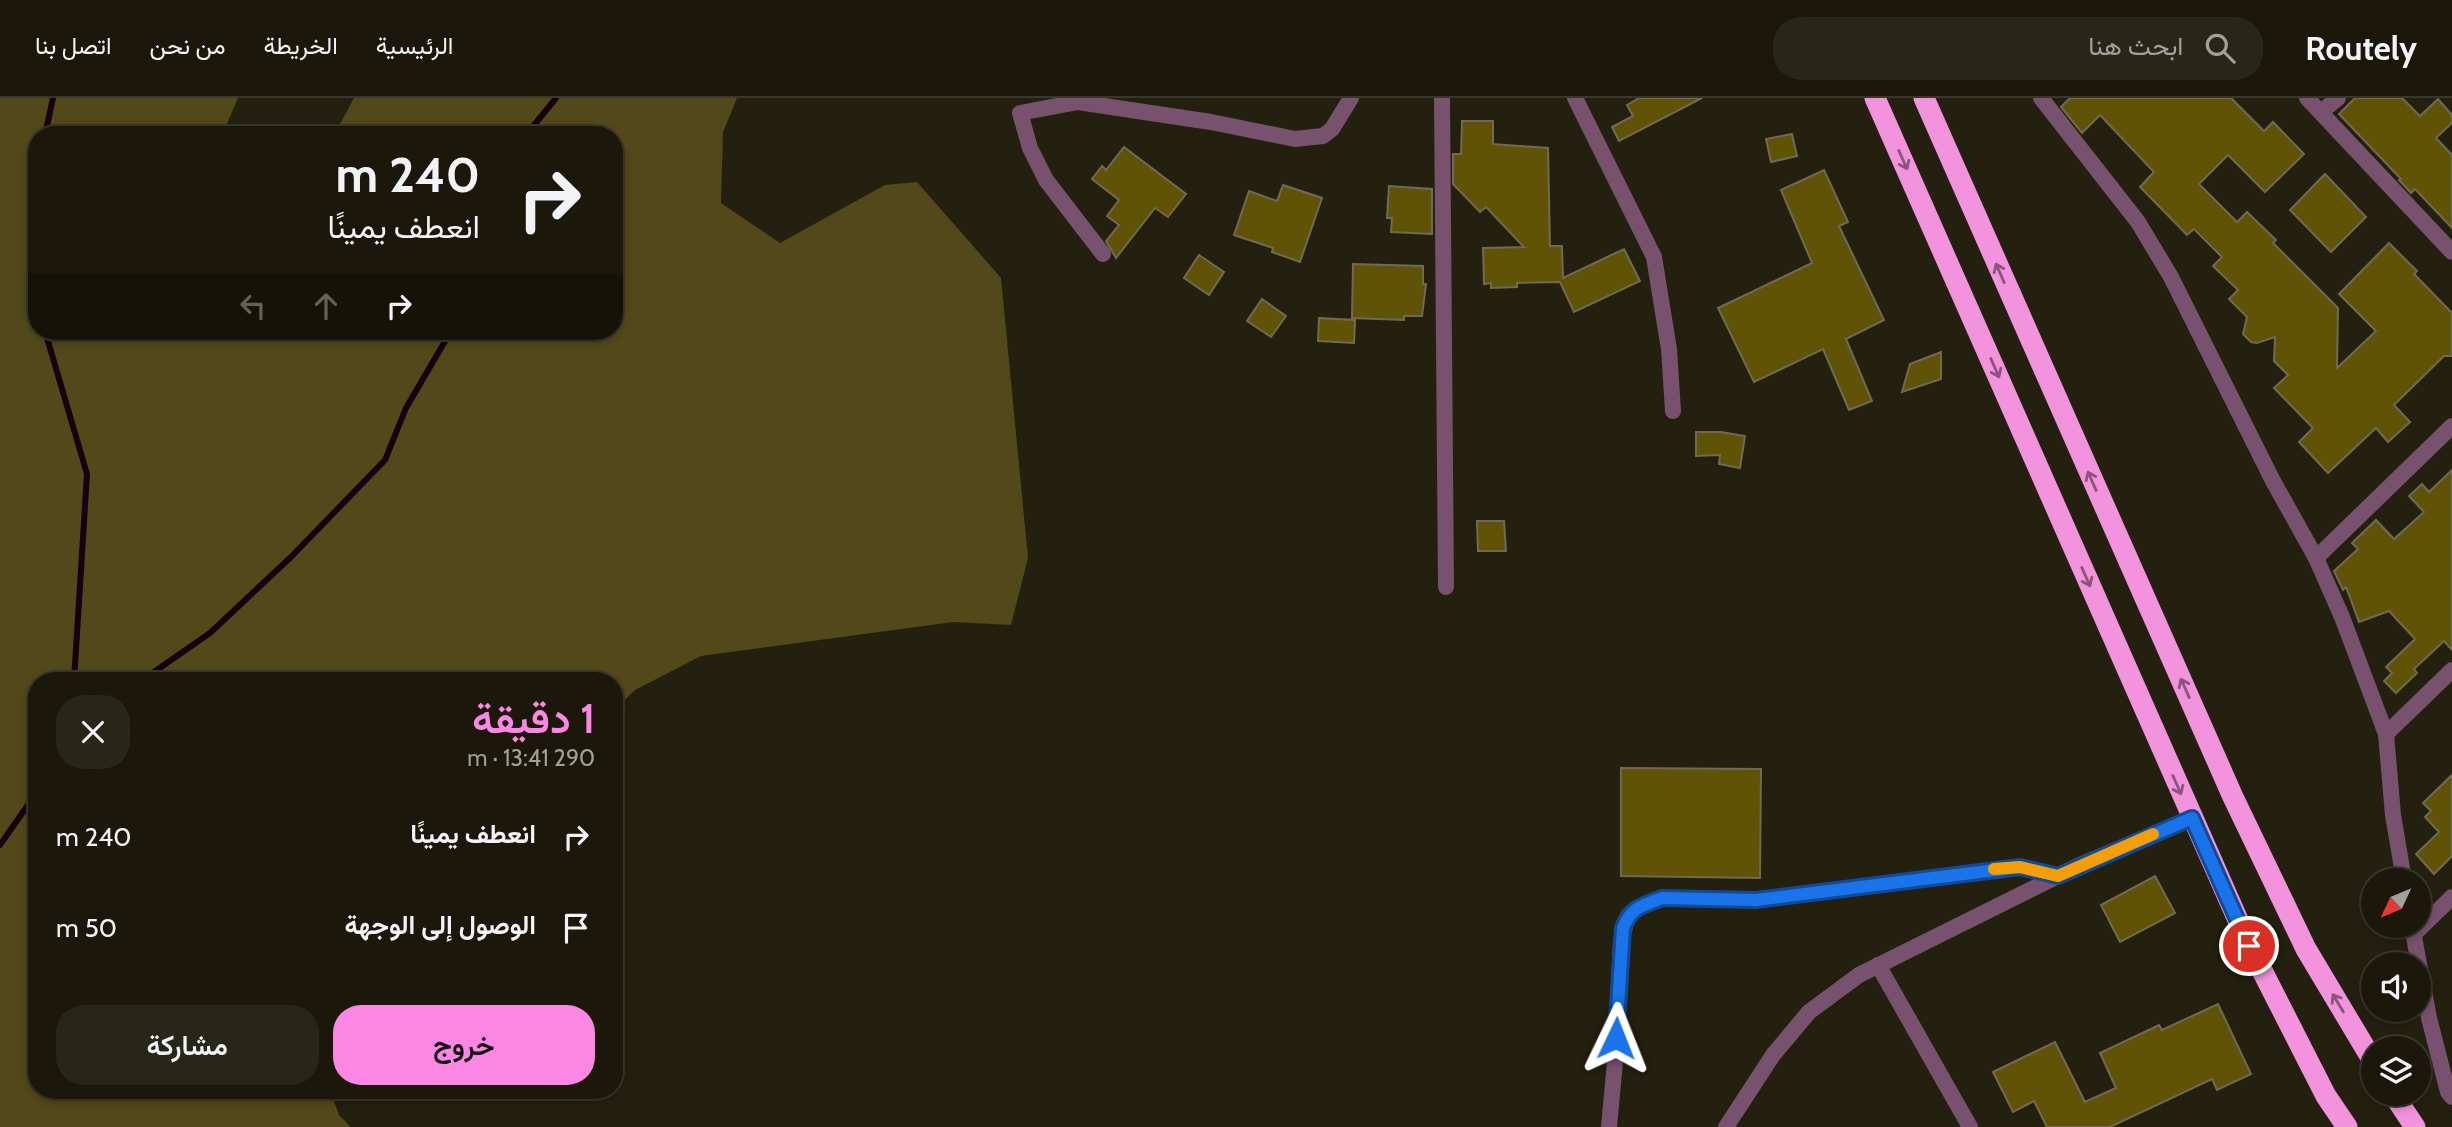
<!DOCTYPE html>
<html lang="ar">
<head>
<meta charset="utf-8">
<style>
  body { margin:0; font-family:Cabin,Vazirmatn,sans-serif; background:#282519; color:#f1f3f6; direction:rtl; height:100vh; display:flex; flex-direction:column; font-size:26px; white-space:nowrap }
  * { box-sizing:border-box; margin:0 }
  p { font-size:23px; color:#a0a09d }
  .icon { flex:none; width:38px; height:38px; fill:none; stroke:currentColor; stroke-width:2; stroke-linecap:round; stroke-linejoin:round }
  .map { position:relative; flex:1; overflow:hidden; direction:ltr }
  .side { position:absolute; left:28px; top:574px; width:595px; height:427px; display:flex; flex-direction:column; background:#1b180b; border-radius:28px; box-shadow:0 4px 10px #0003,0 0 0 2px #39372c; direction:rtl }
  .side>* { flex:none }
  .banner { position:absolute; left:28px; top:28px; width:595px; height:214px; border-radius:28px; box-shadow:0 4px 10px #0003,0 0 0 2px #39372c; direction:rtl; background:#1b180b; color:#f1f3f6; overflow:hidden }
  .needle { width:46px; rotate:226deg }
  .fabs { position:absolute; left:2361px; top:770px; display:grid; gap:14px }
  .fabs a { display:grid; place-items:center; width:70px; height:70px; border-radius:50%; background:#1b180b; box-shadow:0 4px 10px #0003,0 0 0 2px #39372c; font-size:35px }
  .pin { position:absolute; display:grid; place-items:center; width:60px; height:60px; color:#fff; margin:-30px; border:4px solid #fff; border-radius:50%; box-shadow:0 2px 7px #0007 }
  .me { position:absolute; width:77px; margin:-38px; rotate:2deg; stroke-linejoin:round; filter:drop-shadow(0 0 5px #0008) }
  .turn { display:flex; align-items:center; gap:24px; height:147px; padding:0 28px; font-size:32px }
  .turn .icon { width:91px; height:91px; stroke-width:2.5 }
  .turn b { display:block; font-size:49px; line-height:60px }
  .lanes { display:flex; align-items:center; height:66px; padding:0 28px; background:#0003; justify-content:center; gap:35px; direction:ltr }
  .lanes .off { opacity:.35 }
  .round { display:grid; place-items:center; flex:none; width:74px; height:74px; border-radius:28px; background:#282519 }
  .head { display:flex; align-items:center; justify-content:space-between; height:119px; padding:0 28px }
  h1 { font-size:42px; font-weight:600; line-height:52px; color:#fc86e3 }
  .primary-button { display:flex; gap:14px; margin-top:auto; padding:14px 28px }
  .primary-button a { flex:1; height:80px; border-radius:28px; background:#fc86e3; color:#111; font-size:28px; font-weight:600; line-height:80px; text-align:center }
  .primary-button a+a { background:#282519; color:#f1f3f6 }
  ul { padding:0; list-style:none }
  li { display:flex; align-items:center; gap:21px; height:91px; padding:0 28px }
  li div { flex:1 }
  li b { display:block; font-size:26px }
  li em { font-style:normal }
  header { display:flex; align-items:center; gap:42px; box-sizing:border-box; height:98px; padding:0 35px; background:#1b180b; border-bottom:2px solid #39372c }
  header strong { font-size:33px }
  nav { display:flex; gap:38px; margin-inline-start:auto; font-size:24px }
  .search { width:490px; height:63px; background:#282519; display:flex; align-items:center; gap:18px; box-sizing:border-box; padding:0 24px; border-radius:28px; color:#a0a09d; font-size:26px }
  .map>svg:first-child { display:block }
  .green { fill:#534819 }
  .lines { fill:none; stroke-linecap:round; stroke-linejoin:round }
  .stream { stroke:#170012; stroke-width:6 }
  .building { fill:#615305; stroke:#6f6a56; stroke-width:2 }
  .street { stroke:#78516e; stroke-width:16 }
  .highway { stroke:#f392dd; stroke-width:21 }
  .oneway { stroke:#8b557b }
  .route-casing { stroke:#114b97; stroke-width:18 }
  .route { stroke:#1a73e8; stroke-width:12 }
  .slow { stroke:#f59e0b; stroke-width:12 }
</style>
</head>
<body>
<header>
<strong>Routely</strong>
<div class="search"><svg class="icon" aria-label="search" viewBox="0 0 24 24"><circle cx="10" cy="10" r="6"/><path d="M15 15l6 6"/></svg>ابحث هنا</div>
<nav><a>الرئيسية</a><a>الخريطة</a><a>من نحن</a><a>اتصل بنا</a></nav>
</header>
<div class="map">
<svg width="2452" height="1029" viewBox="0 0 2452 1029">
  <rect width="100%" height="100%" fill="#24200f"/>
  <polygon class="green" points="0,0 238,0 222,37 37,37 37,233 614,233 614,37 334,37 354,0 737,0 723,34 721,105 780,145 885,87 917,84 1001,180 1028,460 1011,527 953,524 701,558 635,592 614,612 614,583 37,583 37,992 330,992 339,1017 351,1029 0,1029"/>
  <g class="lines">
    <g class="stream">
      <polyline points="45,37 53,0"/>
      <polyline points="526,37 556,0"/>
      <polyline points="37,77 34,91 32,191 37,206"/>
      <polyline points="45,233 87,376 74,583"/>
      <polyline points="141,583 210,535 291,459 385,362 406,310 451,233"/>
      <polyline points="0,747 37,694"/>
    </g>
  </g>
  <g class="building">
    <polygon points="1639,0 1702,0 1619,43 1612,29 1633,18 1627,7"/>
    <polygon points="2070,0 2231,0 2264,33 2273,24 2304,56 2265,94 2228,57 2199,86 2237,124 2247,114 2276,142 2273,145 2338,210 2337,270 2376,233 2339,196 2389,145 2417,173 2414,176 2452,215 2452,258 2444,258 2394,307 2410,324 2388,344 2376,330 2328,375 2299,344 2313,330 2274,290 2288,277 2274,263 2275,239 2257,245 2251,244 2243,236 2247,219 2229,201 2238,192 2213,168 2222,159 2194,131 2187,137 2140,89 2154,74 2100,17 2082,35 2061,9"/>
    <polygon points="2355,0 2402,0 2420,18 2438,1 2452,17 2452,25 2436,40 2452,57 2452,130 2415,91 2411,95 2399,82 2401,81 2339,16"/>
    <polygon points="1462,23 1493,23 1493,46 1548,50 1550,148 1562,148 1563,180 1624,151 1640,183 1574,214 1560,184 1517,185 1517,189 1491,190 1491,185 1484,186 1483,150 1524,149 1486,109 1480,114 1453,86 1453,56 1461,56"/>
    <polygon points="1792,36 1797,58 1771,64 1766,41"/>
    <polygon points="1124,49 1186,96 1168,119 1155,110 1116,160 1106,143 1119,127 1107,118 1119,102 1092,81 1102,68 1106,72"/>
    <polygon points="1824,72 1848,124 1839,128 1884,222 1846,241 1872,303 1849,312 1823,251 1754,284 1718,210 1812,165 1781,92"/>
    <polygon points="2325,76 2366,119 2331,154 2290,112"/>
    <polygon points="1283,87 1322,100 1300,164 1272,154 1273,150 1234,137 1249,93 1277,103"/>
    <polygon points="1389,88 1432,91 1432,136 1391,134 1392,120 1387,120"/>
    <polygon points="1199,157 1224,174 1209,197 1184,180"/>
    <polygon points="1353,166 1423,168 1423,186 1426,186 1422,218 1404,218 1404,222 1352,220"/>
    <polygon points="1262,201 1286,218 1271,239 1247,223"/>
    <polygon points="1319,220 1355,222 1354,245 1318,243"/>
    <polygon points="1941,254 1941,281 1902,294 1910,266"/>
    <polygon points="1696,334 1721,334 1745,338 1740,370 1719,366 1720,357 1696,358"/>
    <polygon points="2452,372 2452,552 2444,543 2414,571 2417,575 2396,595 2384,583 2392,575 2386,569 2415,541 2389,513 2359,524 2346,489 2343,492 2334,473 2358,451 2352,445 2376,422 2394,441 2424,414 2409,398 2422,386 2429,394"/>
    <polygon points="1477,423 1504,423 1506,453 1478,453"/>
    <polygon points="1621,670 1761,671 1760,780 1621,778"/>
    <polygon points="2452,677 2452,758 2434,776 2416,756 2439,734 2425,719 2431,713 2423,705"/>
    <polygon points="2155,778 2175,815 2120,844 2101,807"/>
    <polygon points="2218,906 2251,976 2217,992 2212,981 2110,1029 2047,1029 2034,1003 2013,1014 1993,974 2055,944 2085,1004 2116,990 2100,955 2159,927 2162,932"/>
  </g>
  <g class="lines">
    <g class="street">
      <polyline points="1442,0 1446,489"/>
      <polyline points="1575,0 1654,159 1669,251 1673,313"/>
      <polyline points="2041,0 2138,124 2171,179 2273,383 2316,460 2342,519 2386,636 2393,717 2404,782"/>
      <polyline points="2307,0 2452,154"/>
      <polyline points="2321,14 2338,0"/>
      <polyline points="1103,156 1046,82 1030,50 1020,15 1078,4 1211,24 1295,41 1323,38 1332,31 1351,0"/>
      <polyline points="2316,460 2452,328"/>
      <polyline points="2386,636 2452,572"/>
      <polyline points="2412,828 2429,920 2448,994 2452,999"/>
      <polyline points="2414,836 2452,799"/>
      <polyline points="1878,867 1970,1029"/>
      <polyline points="1609,1029 1615,964 1621,843 1628,818 1635,811 1662,800 1756,802 2020,769 2058,778"/>
      <polyline points="1726,1029 1773,957 1809,914 1859,877 2080,767 2192,720"/>
    </g>
    <g class="highway">
      <polyline points="1875,0 2249,847 2326,998 2347,1029"/>
      <polyline points="1924,0 2233,699 2306,851 2373,963"/>
      <polyline points="2393,996 2415,1029"/>
    </g>
  </g>
  <defs><path id="oneway-shaft" d="M-6 0H5M1.5-3L5.5 0L1.5 3" fill="none" stroke-width="1.6" stroke-linecap="round" stroke-linejoin="round" transform="scale(1.75)"/></defs>
  <g class="oneway">
    <use href="#oneway-shaft" transform="translate(1903 62) rotate(66)"/>
    <use href="#oneway-shaft" transform="translate(2000 175) rotate(-114)"/>
    <use href="#oneway-shaft" transform="translate(1995 270) rotate(66)"/>
    <use href="#oneway-shaft" transform="translate(2092 383) rotate(-114)"/>
    <use href="#oneway-shaft" transform="translate(2086 479) rotate(66)"/>
    <use href="#oneway-shaft" transform="translate(2185 590) rotate(-114)"/>
    <use href="#oneway-shaft" transform="translate(2177 687) rotate(66)"/>
    <use href="#oneway-shaft" transform="translate(2338 905) rotate(-121)"/>
  </g>
  <g class="lines">
    <g class="route-casing">
      <path id="route" d="M1616 940 1623 830C1631 809 1642 808 1662 800L1756 802 2020 769 2058 778 2192 720 2249 848"/>
    </g>
    <use href="#route" class="route"/>
    <polyline class="slow" points="1994,771 2020,769 2058,778 2153,736"/>
  </g>
</svg>
<div class="fabs">
<a><svg class="needle" viewBox="-14 -14 28 28"><path d="M0-13l5 13h-10z" fill="#e53935"/><path d="M0 13l5-13h-10z" fill="#a0a09d"/></svg></a>
<a><svg class="icon" aria-label="sound" viewBox="0 0 24 24"><path d="M4 9h4l5-4v14l-5-4H4zM17 9q2 3 0 6"/></svg></a>
<a><svg class="icon" aria-label="layers" viewBox="0 0 24 24"><path d="M12 4l9 5-9 5-9-5zM3 14l9 5 9-5"/></svg></a>
</div>
<div class="pin" style="left:2249px;top:848px;background:#d93025"><svg class="icon" aria-label="arrive" viewBox="0 0 24 24"><path d="M6 21V4h12l-3 4 3 4H6"/></svg></div>
<svg class="me" style="left:1616px;top:940px" viewBox="-20 -20 40 40"><path d="M0-17L14 15 0 8-14 15z" fill="#1a73e8" stroke="#fff" stroke-width="4"/></svg>
<div class="banner">
<div class="turn"><svg class="icon" aria-label="right" viewBox="0 0 24 24"><path d="M7 20v-9h11M14 6l5 5-5 5"/></svg><div><b>240 m</b>انعطف يمينًا</div></div>
<div class="lanes"><svg class="icon off" aria-label="left" viewBox="0 0 24 24"><path d="M17 20v-9H6M10 6l-5 5 5 5"/></svg><svg class="icon off" aria-label="ahead" viewBox="0 0 24 24"><path d="M12 20V5M6 11l6-6 6 6"/></svg><svg class="icon" aria-label="right" viewBox="0 0 24 24"><path d="M7 20v-9h11M14 6l5 5-5 5"/></svg></div>
</div>
<section class="side">
<div class="head"><div><h1>1 دقيقة</h1><p>290 m · 13:41</p></div><a class="round"><svg class="icon" aria-label="close" viewBox="0 0 24 24"><path d="M6 6l12 12M18 6L6 18"/></svg></a></div>
<ul>
<li><svg class="icon" aria-label="right" viewBox="0 0 24 24"><path d="M7 20v-9h11M14 6l5 5-5 5"/></svg><div><b>انعطف يمينًا</b></div><em>240 m</em></li>
<li><svg class="icon" aria-label="arrive" viewBox="0 0 24 24"><path d="M6 21V4h12l-3 4 3 4H6"/></svg><div><b>الوصول إلى الوجهة</b></div><em>50 m</em></li>
</ul>
<div class="primary-button"><a>خروج</a><a>مشاركة</a></div>
</section>
</div>
</body>
</html>
